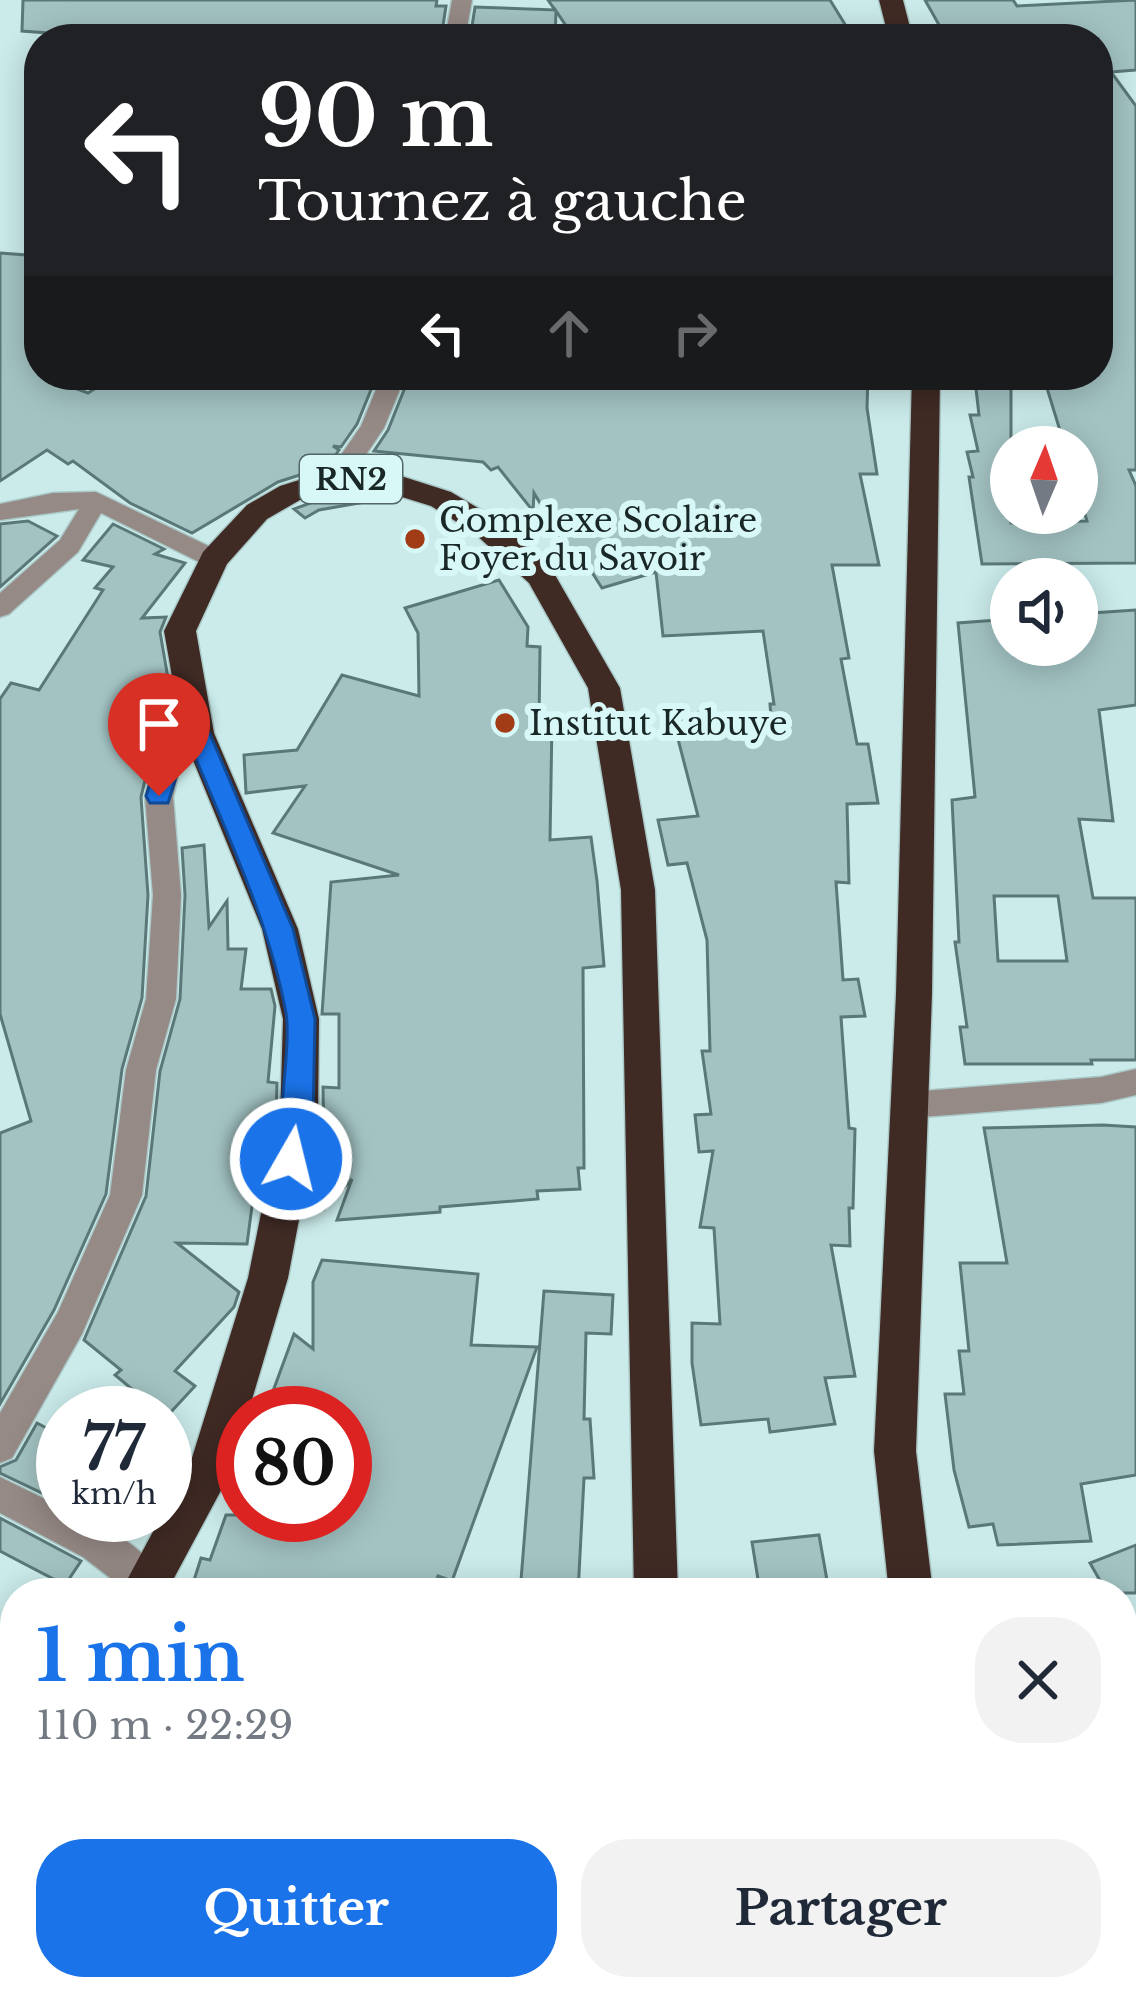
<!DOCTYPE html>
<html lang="fr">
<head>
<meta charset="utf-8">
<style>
  body { margin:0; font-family:"Libre Baskerville",serif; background:#f2f2f3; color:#1f2937; height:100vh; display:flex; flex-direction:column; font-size:45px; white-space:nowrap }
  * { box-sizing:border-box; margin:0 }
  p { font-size:39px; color:#747a83 }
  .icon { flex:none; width:66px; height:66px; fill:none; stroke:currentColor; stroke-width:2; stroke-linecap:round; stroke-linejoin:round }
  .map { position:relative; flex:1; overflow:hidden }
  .side { position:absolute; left:0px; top:1578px; width:1137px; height:423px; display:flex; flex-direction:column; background:#fff; border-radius:48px 48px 0 0; box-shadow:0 6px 30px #0003 }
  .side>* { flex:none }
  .banner { position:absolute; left:24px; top:24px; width:1089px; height:366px; border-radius:48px; box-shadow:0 6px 30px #0003; background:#202124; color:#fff; overflow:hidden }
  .needle { width:78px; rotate:2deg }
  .tools { position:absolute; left:990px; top:426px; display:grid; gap:24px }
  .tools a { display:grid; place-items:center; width:108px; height:108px; border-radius:50%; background:#fff; box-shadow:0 6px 30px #0003; font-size:60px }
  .speed { position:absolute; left:36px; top:1386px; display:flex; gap:24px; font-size:60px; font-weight:700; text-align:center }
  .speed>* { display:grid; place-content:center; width:156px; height:156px; border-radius:50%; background:#fff; box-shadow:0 6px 30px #0003; line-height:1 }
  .speed small { font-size:30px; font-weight:400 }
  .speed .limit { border:18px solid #d22; background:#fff; color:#111 }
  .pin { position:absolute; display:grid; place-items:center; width:102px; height:102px; color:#fff; margin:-123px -51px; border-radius:50% 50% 50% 0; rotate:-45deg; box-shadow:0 0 12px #0007 }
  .pin .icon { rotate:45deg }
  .me { position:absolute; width:132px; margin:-66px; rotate:8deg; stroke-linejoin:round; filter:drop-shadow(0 0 9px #0008) }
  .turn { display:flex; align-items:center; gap:42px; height:252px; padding:0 36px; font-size:54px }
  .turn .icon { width:156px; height:156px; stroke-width:2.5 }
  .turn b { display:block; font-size:84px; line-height:102px }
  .lanes { display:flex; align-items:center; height:114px; padding:0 36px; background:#0003; justify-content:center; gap:60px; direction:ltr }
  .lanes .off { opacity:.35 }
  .round { display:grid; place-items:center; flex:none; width:126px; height:126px; border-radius:48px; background:#f2f2f3 }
  .overview { display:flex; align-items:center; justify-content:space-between; height:204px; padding:0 36px }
  h1 { font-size:72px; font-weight:700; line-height:90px; color:#1a73e8 }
  .action { display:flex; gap:24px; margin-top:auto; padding:24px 36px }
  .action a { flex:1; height:138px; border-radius:48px; background:#1a73e8; color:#fff; font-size:48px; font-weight:700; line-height:138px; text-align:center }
  .action a+a { background:#f2f2f3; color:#1f2937 }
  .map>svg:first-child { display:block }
  .building { fill:#a3c3c3; stroke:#5a7877; stroke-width:3; fill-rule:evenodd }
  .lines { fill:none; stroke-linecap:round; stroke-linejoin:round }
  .street-casing { stroke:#aac8c7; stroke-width:3 }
  .highway-casing { stroke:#aac8c7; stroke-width:3 }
  .street { fill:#968a86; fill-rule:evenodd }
  .highway { fill:#402a24; fill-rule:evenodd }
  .route { fill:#1a73e8; stroke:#114b97; stroke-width:3 }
  .poi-dot { fill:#a23c17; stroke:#d7f8f7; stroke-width:4.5 }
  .labels { text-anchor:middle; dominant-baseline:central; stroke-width:12; stroke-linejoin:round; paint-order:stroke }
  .shield { fill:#d7f8f7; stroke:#536665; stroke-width:3 }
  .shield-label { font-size:30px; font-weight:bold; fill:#1a2727 }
  .poi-label { font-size:33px; fill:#1a2727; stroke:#d7f8f7; text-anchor:start }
</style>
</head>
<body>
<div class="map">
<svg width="1136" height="2000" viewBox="0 0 1136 2000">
  <rect width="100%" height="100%" fill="#caebea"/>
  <g class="building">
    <polygon points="23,0 437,0 436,6 446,6 441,39 131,39 22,31"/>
    <polygon points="548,0 830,0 854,39 575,39 556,11 555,39 470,39 475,7 555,10"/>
    <polygon points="925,0 1013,0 1017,6 1136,0 1136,70 1111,72 1136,106 1136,470 1129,470 1136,486 1136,563 982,564 969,477 973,477 967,452 978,451 970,415 979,415 975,380 1011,381 1011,523 1087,521 1077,486 1077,447 1065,447 1043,375 1098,375 1098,39 947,39"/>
    <polygon points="0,253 39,256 39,375 88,393 116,375 377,375 357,424 341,447 333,446 339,450 328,466 278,482 192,533 130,503 73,461 68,464 47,450 0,481"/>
    <polygon points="410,375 868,375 867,408 877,474 860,474 879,565 832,565 849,658 841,659 857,744 868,744 878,803 847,804 849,883 836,882 843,980 858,979 865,1016 841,1017 849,1128 855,1129 853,1208 849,1208 850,1246 831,1245 855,1376 825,1378 835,1424 770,1432 768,1419 701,1425 692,1363 692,1323 720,1324 714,1228 700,1227 713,1151 699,1152 695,1115 711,1114 702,1051 710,1051 707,940 687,863 668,865 658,820 698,816 672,716 708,711 710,718 771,717 770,704 774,704 763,631 663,636 656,572 602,588 586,563 577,565 534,493 533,511 498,467 491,470 483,462 374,451 388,430"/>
    <polygon points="338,493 388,497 388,498 319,510 305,518 294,509"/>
    <polygon points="28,521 57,536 0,587 0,524"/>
    <polygon points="113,524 164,549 155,554 185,563 142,618 166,617 160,632 168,678 130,747 153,747 141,797 148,895 142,998 122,1069 106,1194 54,1310 0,1404 0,1133 31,1121 0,1014 0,699 11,683 39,690 103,590 95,588 113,567 83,560"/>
    <polygon points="499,580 528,627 527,646 540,647 539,724 552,722 550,840 591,837 597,881 604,966 583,968 584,1168 578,1168 580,1189 537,1191 538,1199 440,1207 440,1212 337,1220 352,1179 325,1208 323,1087 339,1088 339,1014 322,1014 331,882 399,875 273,833 305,786 246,793 244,755 297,750 342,675 419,696 418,633 405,608"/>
    <path d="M1136 610V705L1099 710 1113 821 1079 819 1093 898H1136V1060H1091L1092 1064H965L960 1027H967L955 942H959L952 800 975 797 958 623 1011 619V645H1077V614ZM994 896H1058L1067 961H998Z"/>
    <polygon points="204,845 209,927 227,901 228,949 246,949 241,989 271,989 275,1006 268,1082 277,1083 276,1118 274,1124 263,1123 247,1244 177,1243 239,1292 234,1307 175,1371 195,1386 170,1413 119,1413 138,1394 115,1375 121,1370 84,1340 146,1196 160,1071 180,999 185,895 182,848"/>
    <polygon points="1103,1125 1136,1127 1136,1475 1081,1484 1091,1541 998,1545 993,1524 969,1527 954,1470 945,1394 964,1394 959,1351 969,1351 960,1263 1007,1263 984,1128"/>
    <polygon points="322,1260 478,1274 471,1345 537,1347 452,1581 438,1576 432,1593 190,1593 201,1558 210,1560 226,1515 350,1515 356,1421 349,1421 350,1413 265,1413 294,1334 313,1349 313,1282"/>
    <polygon points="544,1291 613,1295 611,1334 586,1333 584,1419 590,1419 594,1478 584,1478 578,1593 520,1593"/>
    <polygon points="37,1423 63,1437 63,1503 0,1473 0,1467 16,1460"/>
    <polygon points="0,1518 81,1561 65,1585 0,1551"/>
    <polygon points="819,1535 828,1586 760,1592 752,1542"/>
    <polygon points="1136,1545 1136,1593 1107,1593 1090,1563"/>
  </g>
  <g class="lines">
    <g class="street-casing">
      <g id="street">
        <polygon points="452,0 472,0 465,39 445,39"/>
        <polygon points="382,375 406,375 384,428 346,484 328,484 325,478 361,426"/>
        <polygon points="96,492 223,553 227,559 214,568 205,565 101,513 78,552 9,614 0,617 0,593 60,540 79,509 0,520 0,504 53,493"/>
        <polygon points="198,723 212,733 179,771 173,797 181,895 176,999 156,1070 142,1195 82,1334 12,1458 0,1463 0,1413 58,1312 110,1195 126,1070 146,999 153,895 145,797 156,760 188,726"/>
        <polygon points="1136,1069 1136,1095 1101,1103 910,1118 899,1114 894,1105 899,1096 910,1092 1101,1077"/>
        <path d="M0 1477 63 1508V1515C96 1515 154 1554 166 1584L162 1593H130L83 1557 0 1513Z"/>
      </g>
    </g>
    <g class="highway-casing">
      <g id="highway">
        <polygon points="879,0 903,0 913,39 889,39"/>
        <polygon points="912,375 940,375 932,994 916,1451 933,1593 889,1593 874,1451 896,994"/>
        <polygon points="337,468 401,476 451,492 495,518 551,568 620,688 655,890 678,1593 634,1593 621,890 588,688 529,583 473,532 431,506 389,493 338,488 300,500 267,519 227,564 196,631 214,733 298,929 319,1019 318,1119 288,1278 248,1413 243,1413 243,1429 225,1483 166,1593 120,1593 191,1461 248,1278 280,1119 283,1019 262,929 182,733 164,631 203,552 247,505 280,486"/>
        <polygon points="15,1766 15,1830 0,1836 0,1772"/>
        <polygon points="650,1986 698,1986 699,2000 651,2000"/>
        <polygon points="974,1986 1022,1986 1025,2000 977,2000"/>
      </g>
    </g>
    <use href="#street" class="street"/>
    <use href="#highway" class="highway"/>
  </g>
  <path class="route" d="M198 724 210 734 293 929 315 1019 313 1119 301 1168 291 1171 281 1168C273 1150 292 1047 286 1013 269 922 229 839 194 754L178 771 168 803H150L146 796C154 768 168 736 198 724Z"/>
  <g class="poi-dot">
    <circle cx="415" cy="539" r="12"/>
    <circle cx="505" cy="723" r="12"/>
  </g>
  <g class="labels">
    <rect class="shield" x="300" y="455" width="102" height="48" rx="9"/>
    <g class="shield-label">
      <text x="351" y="479">RN2</text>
    </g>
    <g class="poi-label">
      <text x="439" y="520">Complexe Scolaire<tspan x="439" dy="38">Foyer du Savoir</tspan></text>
      <text x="529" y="723">Institut Kabuye</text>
    </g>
  </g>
</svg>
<div class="tools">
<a><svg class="needle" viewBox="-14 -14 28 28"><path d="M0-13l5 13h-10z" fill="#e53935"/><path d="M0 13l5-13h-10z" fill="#747a83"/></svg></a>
<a><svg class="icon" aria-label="sound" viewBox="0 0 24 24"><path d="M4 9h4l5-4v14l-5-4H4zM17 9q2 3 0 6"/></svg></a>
</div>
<div class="speed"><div>77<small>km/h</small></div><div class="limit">80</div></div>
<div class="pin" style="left:159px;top:796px;background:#d93025"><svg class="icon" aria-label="arrive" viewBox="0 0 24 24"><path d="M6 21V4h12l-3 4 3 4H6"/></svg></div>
<svg class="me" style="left:291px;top:1159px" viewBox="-20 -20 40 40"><circle r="17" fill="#1a73e8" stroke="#fff" stroke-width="3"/><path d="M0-11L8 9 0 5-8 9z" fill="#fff"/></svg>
<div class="banner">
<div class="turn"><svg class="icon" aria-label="left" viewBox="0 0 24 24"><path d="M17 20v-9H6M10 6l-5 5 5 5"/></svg><div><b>90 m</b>Tournez à gauche</div></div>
<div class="lanes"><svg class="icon" aria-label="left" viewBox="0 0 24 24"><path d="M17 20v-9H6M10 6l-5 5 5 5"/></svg><svg class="icon off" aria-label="ahead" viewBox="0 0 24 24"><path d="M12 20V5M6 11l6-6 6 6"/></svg><svg class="icon off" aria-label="right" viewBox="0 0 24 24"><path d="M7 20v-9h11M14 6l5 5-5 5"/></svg></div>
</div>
<section class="side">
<div class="overview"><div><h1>1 min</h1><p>110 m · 22:29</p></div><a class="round"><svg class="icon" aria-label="close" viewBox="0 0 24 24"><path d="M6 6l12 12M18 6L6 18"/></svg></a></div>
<div class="action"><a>Quitter</a><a>Partager</a></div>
</section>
</div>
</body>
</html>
